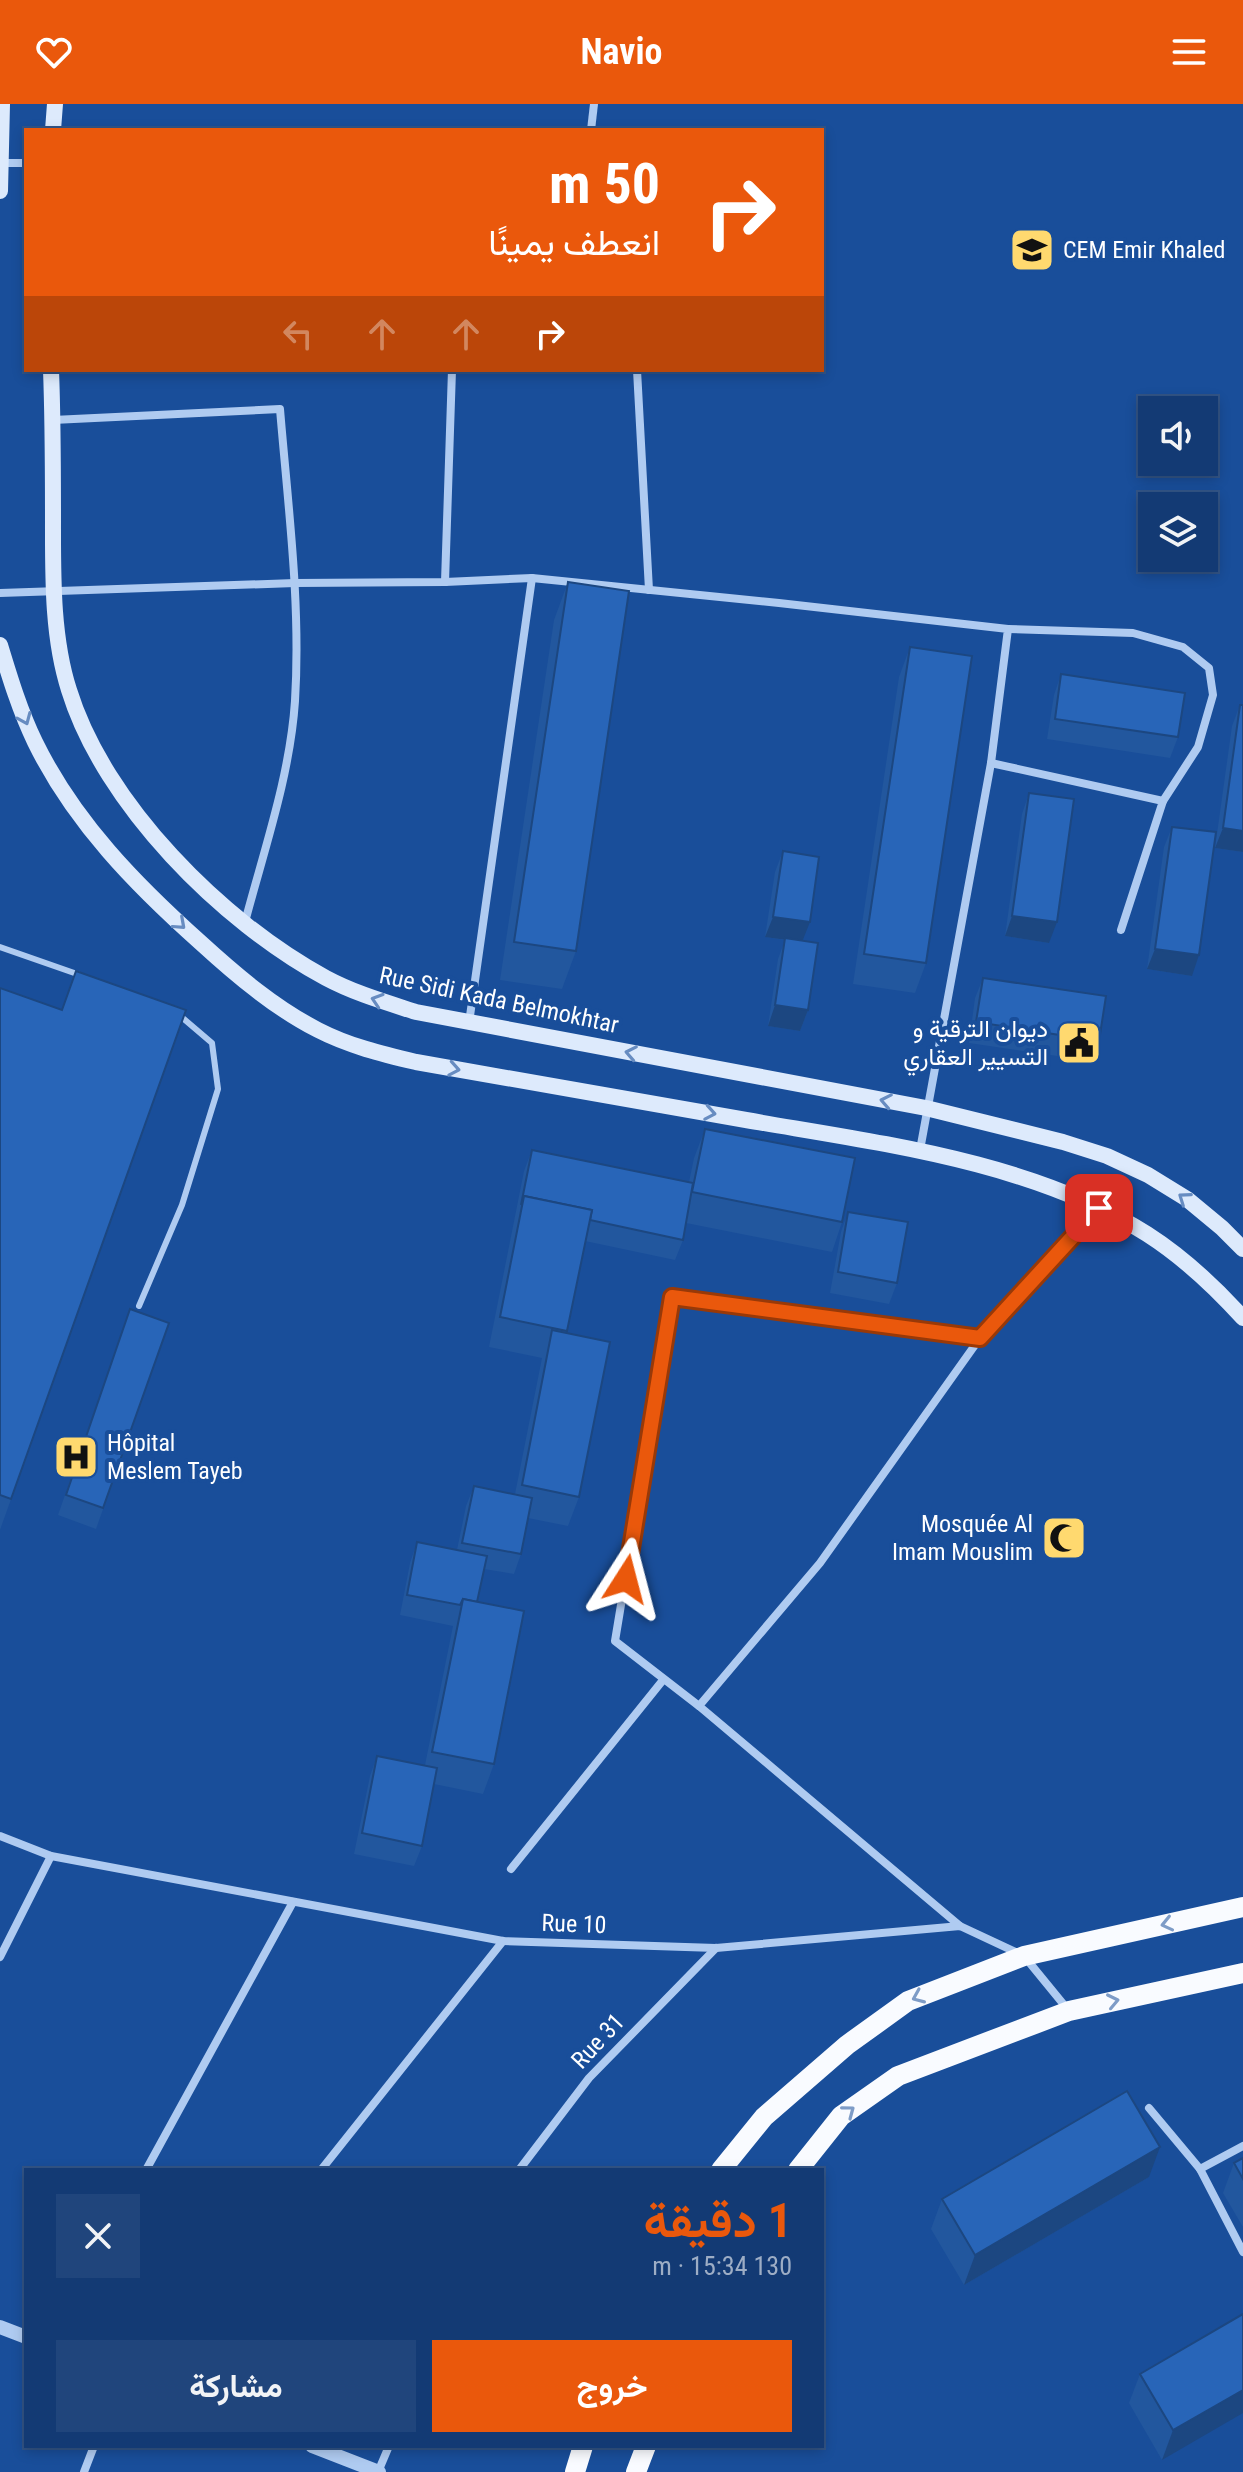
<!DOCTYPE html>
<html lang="ar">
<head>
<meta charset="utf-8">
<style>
  body { margin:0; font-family:"Roboto Condensed",Vazirmatn,sans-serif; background:#20457c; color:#f1f3f6; direction:rtl; height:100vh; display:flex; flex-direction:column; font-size:30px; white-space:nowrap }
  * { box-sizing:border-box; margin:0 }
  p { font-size:26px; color:#9dadc5 }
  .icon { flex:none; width:44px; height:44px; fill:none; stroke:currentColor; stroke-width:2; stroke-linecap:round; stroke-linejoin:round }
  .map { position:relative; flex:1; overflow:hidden; direction:ltr }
  .side { position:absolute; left:24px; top:2064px; width:800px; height:280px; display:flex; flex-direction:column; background:#133a74; border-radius:0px; box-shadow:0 4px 12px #0003,0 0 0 2px #325486; direction:rtl }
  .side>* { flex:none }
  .hud { position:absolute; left:24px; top:24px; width:800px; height:244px; border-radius:0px; box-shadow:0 4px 12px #0003,0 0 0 2px #325486; direction:rtl; background:#ea580c; color:#fff; overflow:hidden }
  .controls { position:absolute; left:1138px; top:292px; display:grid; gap:16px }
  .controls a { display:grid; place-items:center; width:80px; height:80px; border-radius:0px; background:#133a74; box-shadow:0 4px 12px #0003,0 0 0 2px #325486; font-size:40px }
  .pin { position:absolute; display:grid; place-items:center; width:68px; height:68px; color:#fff; margin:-34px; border-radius:16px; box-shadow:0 4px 12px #0006 }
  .me { position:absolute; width:88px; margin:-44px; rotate:9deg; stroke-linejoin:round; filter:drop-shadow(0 0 6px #0008) }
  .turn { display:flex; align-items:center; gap:28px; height:168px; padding:0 32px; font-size:36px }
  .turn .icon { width:104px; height:104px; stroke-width:2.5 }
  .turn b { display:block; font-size:56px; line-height:68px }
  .lanes { display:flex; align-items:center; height:76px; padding:0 32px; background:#0003; justify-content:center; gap:40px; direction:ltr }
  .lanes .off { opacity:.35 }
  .round { display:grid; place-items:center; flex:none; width:84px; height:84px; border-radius:0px; background:#20457c }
  .headline { display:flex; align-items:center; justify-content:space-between; height:136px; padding:0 32px }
  h1 { font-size:48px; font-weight:700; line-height:60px; color:#ea580c }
  .action { display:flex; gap:16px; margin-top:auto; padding:16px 32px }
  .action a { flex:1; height:92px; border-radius:0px; background:#ea580c; color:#fff; font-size:32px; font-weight:700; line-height:92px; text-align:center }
  .action a+a { background:#20457c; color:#f1f3f6 }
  header { display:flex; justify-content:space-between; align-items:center; height:104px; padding:0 32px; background:#ea580c; color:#fff; font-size:36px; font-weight:700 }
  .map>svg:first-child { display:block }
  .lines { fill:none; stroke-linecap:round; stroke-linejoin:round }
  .service { stroke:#afcbf1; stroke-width:6 }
  .minor { stroke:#afcbf1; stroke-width:8 }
  .tertiary { stroke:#afcbf1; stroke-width:14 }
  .secondary { stroke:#ddeafc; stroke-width:16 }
  .primary { stroke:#f9fbff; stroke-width:20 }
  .wall { fill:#22579e }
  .shaded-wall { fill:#1c4781 }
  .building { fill:#2865b8; stroke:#1c4781; stroke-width:2 }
  .oneway { stroke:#678cc1 }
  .oneway2 { stroke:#7e9cc7 }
  .route-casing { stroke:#983908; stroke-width:20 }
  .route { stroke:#ea580c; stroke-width:14 }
  .labels { text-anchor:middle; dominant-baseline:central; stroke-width:8; stroke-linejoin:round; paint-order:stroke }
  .poi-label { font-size:24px; fill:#fff; stroke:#194e9a; text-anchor:start }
  .street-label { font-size:24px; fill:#fff; stroke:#194e9a }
</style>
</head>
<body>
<header><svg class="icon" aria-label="menu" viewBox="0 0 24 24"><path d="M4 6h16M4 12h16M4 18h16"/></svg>Navio<svg class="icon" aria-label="heart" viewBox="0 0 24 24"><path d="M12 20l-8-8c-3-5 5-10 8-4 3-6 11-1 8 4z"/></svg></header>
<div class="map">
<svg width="1243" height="2368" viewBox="0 0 1243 2368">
  <rect width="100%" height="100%" fill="#194e9a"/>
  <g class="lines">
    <g class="service">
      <polyline points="0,843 80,871"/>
      <polyline points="139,1202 182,1101 218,985 212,939 178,910"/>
    </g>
    <g class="minor">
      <polyline points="591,26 594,0"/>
      <polyline points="1,59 26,59"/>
      <polyline points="637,266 649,486"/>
      <path d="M53 316 280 305C288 402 301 500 295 597 290 672 264 746 245 818"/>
      <polyline points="445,478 452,266"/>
      <polyline points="0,489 295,479 445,478 532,474 779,499 1008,525 991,659 920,1046"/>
      <polyline points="1008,525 1133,529 1183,543 1209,564 1213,591 1198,643 1163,697"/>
      <polyline points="991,659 1163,697 1121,826"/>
      <polyline points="469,919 532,474"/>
      <polyline points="699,1602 615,1537 672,1193 980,1234"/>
      <polyline points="0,1732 51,1752 503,1837 716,1844 960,1822 1024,1852 1069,1907"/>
      <polyline points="511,1765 663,1576"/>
      <polyline points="960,1822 699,1602 820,1459 980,1234 1099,1104"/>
      <polyline points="0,1853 51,1752"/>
      <polyline points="1149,2004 1200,2065 1243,2148"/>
      <polyline points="1200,2065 1243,2042"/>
      <polyline points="146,2066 293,1798"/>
      <polyline points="321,2066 503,1837"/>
      <polyline points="519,2066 589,1974 716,1844"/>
      <polyline points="84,2368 94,2342"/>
      <polyline points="378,2368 389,2342"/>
    </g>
    <g class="tertiary">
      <polyline points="0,2223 26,2233"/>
      <polyline points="312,2342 379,2368"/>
    </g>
    <g class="secondary">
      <polyline points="53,26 55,0"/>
      <polyline points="0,87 2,0"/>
      <path d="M51 266C53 317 53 367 53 417 53 472 52 533 69 586 104 700 222 818 326 874 354 889 385 898 416 908L926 1004 1063 1038 1107 1052 1148 1071 1187 1095 1222 1124 1243 1145"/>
      <path d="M0 541C10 574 20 607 35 638 74 718 136 781 201 839 236 871 275 904 318 926 349 942 382 950 416 958 526 977 636 996 746 1016 878 1039 1031 1057 1147 1130 1183 1153 1214 1182 1243 1214"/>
    </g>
    <g class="primary">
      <polyline points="721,2066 764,2013 847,1941 908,1897 1024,1852 1243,1803"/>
      <polyline points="798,2066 841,2012 898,1972 1069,1907 1243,1869"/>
      <polyline points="575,2368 583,2342"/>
      <polyline points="636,2368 646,2342"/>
    </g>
  </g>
  <g class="wall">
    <polygon points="568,478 576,847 562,885 500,876 554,516"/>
    <polygon points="910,543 926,859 915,889 853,880 899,573"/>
    <polygon points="1061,570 1178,633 1170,654 1047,635 1054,591"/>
    <polygon points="1240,601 1243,748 1215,744 1232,622"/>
    <polygon points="1029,689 1049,839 1005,832 1022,710"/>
    <polygon points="1172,723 1192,872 1147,865 1164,743"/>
    <polygon points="783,747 803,837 808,906 800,927 768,922 778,855 785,836 765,833 775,768"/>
    <polygon points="983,874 1099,937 1092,957 969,939 975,894"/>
    <polygon points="0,884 62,906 186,906 0,1426"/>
    <polygon points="705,1025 842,1118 832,1148 686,1119 683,1136 675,1156 585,1137 566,1229 579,1393 568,1422 528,1414 521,1450 514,1470 484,1465 477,1498 494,1660 483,1690 434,1680 422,1742 414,1762 354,1750 370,1672 377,1652 425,1661 453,1522 400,1511 410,1459 417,1438 457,1446 466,1402 474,1382 515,1390 542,1254 489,1243 524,1067 532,1046 689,1078 694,1054"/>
    <polygon points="848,1108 897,1179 889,1200 830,1189 841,1128"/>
    <polygon points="130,1205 169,1219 96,1425 58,1411"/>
    <polygon points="1243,2054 1243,2123 1223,2089 1234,2059"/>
    <polygon points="1149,2073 964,2181 931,2125 942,2095"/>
    <polygon points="1243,2210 1162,2356 1129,2299 1140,2270"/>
  </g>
  <g class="shaded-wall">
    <polygon points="1223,724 1243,727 1243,748 1215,744"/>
    <polygon points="1012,812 1057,818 1049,839 1005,832"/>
    <polygon points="773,813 810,818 802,838 765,833"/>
    <polygon points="1155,845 1199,851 1192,872 1147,865"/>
    <polygon points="775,901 808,906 800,927 768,922"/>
    <polygon points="1160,2043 1149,2073 964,2181 975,2151"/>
    <polygon points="1243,2286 1243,2309 1162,2356 1173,2326"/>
  </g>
  <g class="building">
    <polygon points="568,478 629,487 576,847 514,838"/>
    <polygon points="910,543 972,552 926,859 864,850"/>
    <polygon points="1061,570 1185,589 1178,633 1055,615"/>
    <polygon points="1240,601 1243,601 1243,727 1223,724"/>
    <polygon points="1029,689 1074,695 1057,818 1012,812"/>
    <polygon points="1172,723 1216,728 1199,851 1155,845"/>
    <polygon points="783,747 819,753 810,818 773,813"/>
    <polygon points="785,834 818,839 808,906 775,901"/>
    <polygon points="76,867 186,906 11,1395 0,1391 0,884 62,906"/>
    <polygon points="983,874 1106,892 1099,937 976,918"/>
    <polygon points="705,1025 855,1054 842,1118 692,1088"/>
    <polygon points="532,1046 693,1079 683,1136 590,1116 592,1106 524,1092 521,1101"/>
    <polygon points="524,1092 592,1106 567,1227 500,1213"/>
    <polygon points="848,1108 908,1118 897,1179 838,1168"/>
    <polygon points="130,1205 169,1219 103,1404 66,1391"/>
    <polygon points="552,1226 610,1238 579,1393 522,1381"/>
    <polygon points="474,1382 532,1394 521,1450 462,1439"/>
    <polygon points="417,1438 487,1452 477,1498 463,1495 460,1501 407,1491"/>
    <polygon points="463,1495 524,1507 494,1660 432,1648"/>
    <polygon points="377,1652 437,1664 422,1742 362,1729"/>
    <polygon points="1127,1987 1160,2043 975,2151 942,2095"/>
    <polygon points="1243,2054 1243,2075 1234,2059"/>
    <polygon points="1243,2210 1243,2286 1173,2326 1140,2270"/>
  </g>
  <defs><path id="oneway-chevron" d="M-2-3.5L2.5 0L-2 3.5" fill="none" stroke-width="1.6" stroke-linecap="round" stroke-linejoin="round" transform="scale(2)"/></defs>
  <g class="oneway">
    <use href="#oneway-chevron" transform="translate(25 615) rotate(67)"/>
    <use href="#oneway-chevron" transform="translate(180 820) rotate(42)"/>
    <use href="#oneway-chevron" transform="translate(377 896) rotate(-162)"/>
    <use href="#oneway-chevron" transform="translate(631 949) rotate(-169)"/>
    <use href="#oneway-chevron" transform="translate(454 965) rotate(10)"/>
    <use href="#oneway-chevron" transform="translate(886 997) rotate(-169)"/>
    <use href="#oneway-chevron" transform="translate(710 1009) rotate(10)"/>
    <use href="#oneway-chevron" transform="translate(1184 1094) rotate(-145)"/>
  </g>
  <g class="oneway2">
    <use href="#oneway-chevron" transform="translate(1167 1820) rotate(167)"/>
    <use href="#oneway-chevron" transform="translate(918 1893) rotate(157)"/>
    <use href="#oneway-chevron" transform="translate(1113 1897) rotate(-12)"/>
    <use href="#oneway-chevron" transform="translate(849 2007) rotate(-37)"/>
  </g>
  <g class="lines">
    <g class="route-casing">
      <polyline id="route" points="626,1475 672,1193 980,1234 1099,1104"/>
    </g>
    <use href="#route" class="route"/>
  </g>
  <defs>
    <g id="school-square" transform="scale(2.3)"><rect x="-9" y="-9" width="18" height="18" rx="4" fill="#ffd96f" stroke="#194e9a"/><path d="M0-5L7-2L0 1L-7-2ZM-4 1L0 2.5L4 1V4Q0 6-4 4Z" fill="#111"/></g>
    <g id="civic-square" transform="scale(2.3)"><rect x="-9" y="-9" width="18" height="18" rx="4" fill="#ffd96f" stroke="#194e9a"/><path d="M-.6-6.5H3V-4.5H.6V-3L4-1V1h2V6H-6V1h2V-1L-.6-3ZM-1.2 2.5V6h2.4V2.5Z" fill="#111"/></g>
    <g id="hospital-square" transform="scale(2.3)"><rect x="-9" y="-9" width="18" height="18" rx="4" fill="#ffd96f" stroke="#194e9a"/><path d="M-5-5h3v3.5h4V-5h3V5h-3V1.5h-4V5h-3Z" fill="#111"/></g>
    <g id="mosque-square" transform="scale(2.3)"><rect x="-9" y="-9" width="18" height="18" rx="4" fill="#ffd96f" stroke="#194e9a"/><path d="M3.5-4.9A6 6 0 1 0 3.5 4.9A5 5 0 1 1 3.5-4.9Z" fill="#111"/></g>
  </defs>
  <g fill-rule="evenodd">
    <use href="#school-square" x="1032" y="146"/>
    <use href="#civic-square" x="1079" y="939"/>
    <use href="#hospital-square" x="76" y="1353"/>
    <use href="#mosque-square" x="1064" y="1434"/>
  </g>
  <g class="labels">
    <g class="poi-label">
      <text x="1063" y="146">CEM Emir Khaled</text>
      <text x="1048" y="925" text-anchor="end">ديوان الترقية و<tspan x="1048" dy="28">التسيير العقاري</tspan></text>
      <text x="107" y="1339">Hôpital<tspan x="107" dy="28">Meslem Tayeb</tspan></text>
      <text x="1033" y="1420" text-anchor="end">Mosquée Al<tspan x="1033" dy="28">Imam Mouslim</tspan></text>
    </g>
    <g class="street-label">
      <text transform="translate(499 896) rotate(12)">Rue Sidi Kada Belmokhtar</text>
      <text transform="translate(574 1820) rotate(2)">Rue 10</text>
      <text transform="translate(598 1937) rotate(-47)">Rue 31</text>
    </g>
  </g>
</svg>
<div class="controls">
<a><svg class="icon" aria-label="sound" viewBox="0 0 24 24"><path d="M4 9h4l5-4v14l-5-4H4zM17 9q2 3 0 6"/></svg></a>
<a><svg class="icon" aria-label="layers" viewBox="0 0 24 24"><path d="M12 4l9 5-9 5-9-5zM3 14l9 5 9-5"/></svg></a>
</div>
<div class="pin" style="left:1099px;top:1104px;background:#d93025"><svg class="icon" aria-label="arrive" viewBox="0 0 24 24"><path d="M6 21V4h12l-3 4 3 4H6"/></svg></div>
<svg class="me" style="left:626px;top:1475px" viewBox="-20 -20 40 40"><path d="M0-17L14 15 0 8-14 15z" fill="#ea580c" stroke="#fff" stroke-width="4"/></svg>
<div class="hud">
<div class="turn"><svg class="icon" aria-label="right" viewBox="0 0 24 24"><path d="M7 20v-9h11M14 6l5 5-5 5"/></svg><div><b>50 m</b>انعطف يمينًا</div></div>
<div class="lanes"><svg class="icon off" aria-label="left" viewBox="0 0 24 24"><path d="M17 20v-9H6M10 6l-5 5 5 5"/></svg><svg class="icon off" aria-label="ahead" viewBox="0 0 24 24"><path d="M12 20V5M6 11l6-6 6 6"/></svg><svg class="icon off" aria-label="ahead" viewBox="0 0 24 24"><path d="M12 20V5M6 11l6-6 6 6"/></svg><svg class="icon" aria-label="right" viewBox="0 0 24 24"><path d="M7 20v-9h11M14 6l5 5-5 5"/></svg></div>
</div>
<section class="side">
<div class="headline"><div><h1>1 دقيقة</h1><p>130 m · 15:34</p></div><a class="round"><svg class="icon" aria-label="close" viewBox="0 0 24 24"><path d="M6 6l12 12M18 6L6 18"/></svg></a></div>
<div class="action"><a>خروج</a><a>مشاركة</a></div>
</section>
</div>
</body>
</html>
